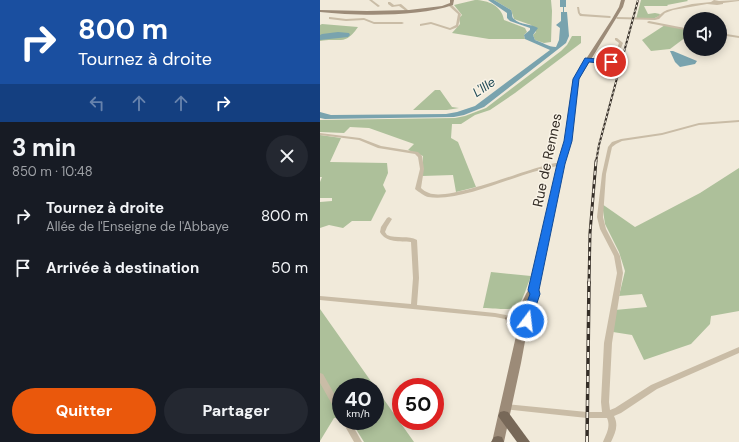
<!DOCTYPE html>
<html lang="fr">
<head>
<meta charset="utf-8">
<style>
  body { margin:0; font-family:"DM Sans",sans-serif; background:#242831; color:#f1f3f6; height:100vh; display:flex; flex-direction:column; font-size:15px; white-space:nowrap }
  * { box-sizing:border-box; margin:0 }
  p { font-size:13px; color:#9ea1a6 }
  .icon { flex:none; width:22px; height:22px; fill:none; stroke:currentColor; stroke-width:2; stroke-linecap:round; stroke-linejoin:round }
  .map { position:relative; flex:1; overflow:hidden }
  .sheet { display:flex; flex-direction:column; background:#171b24; width:320px }
  .sheet>* { flex:none }
  .guide { background:#1a4fa0; color:#fff; overflow:hidden }
  .buttons { position:absolute; left:363px; top:12px; display:grid; gap:8px }
  .buttons a { display:grid; place-items:center; width:44px; height:44px; border-radius:50%; background:#171b24; box-shadow:0 2px 10px #0003; font-size:20px }
  .speed { position:absolute; left:12px; top:378px; display:flex; gap:8px; font-size:20px; font-weight:700; text-align:center }
  .speed>* { display:grid; place-content:center; width:52px; height:52px; border-radius:50%; background:#171b24; box-shadow:0 2px 10px #0003; line-height:1 }
  .speed small { font-size:10px; font-weight:400 }
  .speed .limit { border:6px solid #d22; background:#fff; color:#111 }
  .pin { position:absolute; display:grid; place-items:center; width:34px; height:34px; color:#fff; margin:-17px; border:2px solid #fff; border-radius:50%; box-shadow:0 1px 4px #0007 }
  .me { position:absolute; width:44px; margin:-22px; rotate:15deg; stroke-linejoin:round; filter:drop-shadow(0 0 3px #0008) }
  .turn { display:flex; align-items:center; gap:14px; height:84px; padding:0 12px; font-size:18px }
  .turn .icon { width:52px; height:52px; stroke-width:2.5 }
  .turn b { display:block; font-size:28px; line-height:34px }
  .lanes { display:flex; align-items:center; height:38px; padding:0 12px; background:#0003; justify-content:center; gap:20px; direction:ltr }
  .lanes .off { opacity:.35 }
  .round { display:grid; place-items:center; flex:none; width:42px; height:42px; border-radius:21px; background:#242831 }
  .overview { display:flex; align-items:center; justify-content:space-between; height:68px; padding:0 12px }
  h1 { font-size:24px; font-weight:700; line-height:30px }
  .action { display:flex; gap:8px; margin-top:auto; padding:8px 12px }
  .action a { flex:1; height:46px; border-radius:24px; background:#ea580c; color:#fff; font-size:16px; font-weight:700; line-height:46px; text-align:center }
  .action a+a { background:#242831; color:#f1f3f6 }
  ul { padding:0; list-style:none }
  li { display:flex; align-items:center; gap:12px; height:52px; padding:0 12px }
  li div { flex:1 }
  li b { display:block; font-size:15px }
  li em { font-style:normal }
  main { display:flex; flex:1; min-height:0 }
  .map>svg:first-child { display:block }
  .green { fill:#adc09a }
  .water { fill:#79a3ae }
  .lines { fill:none; stroke-linecap:round; stroke-linejoin:round }
  .street { fill:#c9bca6; fill-rule:evenodd }
  .secondary { fill:#9c8b78; fill-rule:evenodd }
  .primary { fill:#776858; fill-rule:evenodd }
  .rail-far2-casing { stroke:#352e27; stroke-width:2 }
  .rail-far1-casing { stroke:#352e27; stroke-width:3 }
  .rail-casing { stroke:#352e27; stroke-width:3.5 }
  .rail-far2 { stroke:#f9f3e6; stroke-width:1; stroke-dasharray:2.5; stroke-linecap:butt }
  .rail-far1 { stroke:#f9f3e6; stroke-width:1.5; stroke-dasharray:4.5; stroke-linecap:butt }
  .rail { stroke:#f9f3e6; stroke-width:2; stroke-dasharray:6; stroke-linecap:butt }
  .route { fill:#1a73e8; stroke:#114b97 }
  .labels { text-anchor:middle; dominant-baseline:central; stroke-width:3; stroke-linejoin:round; paint-order:stroke }
  .far-water-label { font-size:13px; font-style:italic; fill:#1d4956; stroke:#f9f3e6 }
  .street-label { font-size:14px; fill:#352e27; stroke:#f9f3e6 }
</style>
</head>
<body>
<main>
<section class="sheet">
<div class="guide">
<div class="turn"><svg class="icon" aria-label="right" viewBox="0 0 24 24"><path d="M7 20v-9h11M14 6l5 5-5 5"/></svg><div><b>800 m</b>Tournez à droite</div></div>
<div class="lanes"><svg class="icon off" aria-label="left" viewBox="0 0 24 24"><path d="M17 20v-9H6M10 6l-5 5 5 5"/></svg><svg class="icon off" aria-label="ahead" viewBox="0 0 24 24"><path d="M12 20V5M6 11l6-6 6 6"/></svg><svg class="icon off" aria-label="ahead" viewBox="0 0 24 24"><path d="M12 20V5M6 11l6-6 6 6"/></svg><svg class="icon" aria-label="right" viewBox="0 0 24 24"><path d="M7 20v-9h11M14 6l5 5-5 5"/></svg></div>
</div>
<div class="overview"><div><h1>3 min</h1><p>850 m · 10:48</p></div><a class="round"><svg class="icon" aria-label="close" viewBox="0 0 24 24"><path d="M6 6l12 12M18 6L6 18"/></svg></a></div>
<ul>
<li><svg class="icon" aria-label="right" viewBox="0 0 24 24"><path d="M7 20v-9h11M14 6l5 5-5 5"/></svg><div><b>Tournez à droite</b><p>Allée de l'Enseigne de l'Abbaye</p></div><em>800 m</em></li>
<li><svg class="icon" aria-label="arrive" viewBox="0 0 24 24"><path d="M6 21V4h12l-3 4 3 4H6"/></svg><div><b>Arrivée à destination</b></div><em>50 m</em></li>
</ul>
<div class="action"><a>Quitter</a><a>Partager</a></div>
</section>
<div class="map">
<svg width="419" height="442" viewBox="0 0 419 442">
  <rect width="100%" height="100%" fill="#f1eada"/>
  <g class="green">
    <path d="M155 0C168 0 182 6 184 20L205 28 207 32 204 35 205 39H169L132 33 140 24 139 18 142 15 134 5Z"/>
    <polygon points="174,0 231,0 232,11 231,42 224,43 215,40 213,35 216,32 211,25 194,19 191,10"/>
    <polygon points="321,0 367,0 368,1 347,5 348,6 324,6 328,14 335,13 340,14 339,16 333,19 316,19"/>
    <path d="M0 25 2 24 38 27C24 47 20 37 0 41Z"/>
    <polygon points="345,25 370,30 370,34 350,49 331,51 322,40"/>
    <polygon points="252,36 261,36 261,43 195,93 170,110 155,115 141,124 132,124 131,138 138,142 156,187 136,192 133,175 102,176 103,156 88,150 94,144 49,128 30,127 24,133 0,132 0,120 135,118 145,116 166,108 241,51 247,45"/>
    <polygon points="115,90 120,90 132,107 139,108 127,110 93,110"/>
    <polygon points="0,135 21,138 10,162 67,163 68,173 63,185 66,191 51,221 32,221 23,228 9,225 0,228 0,202 12,201 12,198 0,198 0,182 2,177 0,177"/>
    <polygon points="419,168 419,311 391,316 390,324 371,344 324,360 312,335 293,332 295,310 327,307 322,294 299,296 305,271 299,252 285,224 282,204 315,227 380,193"/>
    <path d="M171 272 211 276C197 313 202 310 163 308Z"/>
    <polygon points="0,309 55,387 21,387 21,417 14,418 0,441"/>
    <polygon points="55,387 94,442 44,442 31,421 55,421"/>
  </g>
  <g class="water">
    <path d="M168 0H174L191 10C193 13 191 17 194 19 200 25 212 24 218 28L213 35 215 40C222 42 228 47 236 47L239 40 240 28 236 25 241 21V12H243V7H240V0H246V7H244V12H247L249 36 246 43 164 107 144 115 134 117 5 119 0 118V112L11 115 126 114 137 112 155 106 230 50 205 39 204 35 210 30V28L190 21 187 18V13Z"/>
    <polygon points="18,32 29,33 30,35 28,37 0,40 0,35 2,34"/>
    <polygon points="350,51 353,51 377,61 375,64 360,67 355,62"/>
  </g>
  <g class="lines">
    <g class="street">
      <polygon points="49,0 52,0 60,6 58,7"/>
      <path d="M394 0 399 1 419 0V1L403 3V4L397 5 387 4 353 10 345 13 339 19 335 20 297 19 296 18 297 17 335 18C339 16 342 12 347 10L372 4 391 2Z"/>
      <polygon points="68,2 70,2 74,5 81,4 88,10 86,11 79,6 72,7 68,4"/>
      <polygon points="129,4 131,4 141,14 138,27 130,30 111,24 100,26 100,24 111,22 130,28 136,25 138,14 129,6"/>
      <polygon points="257,7 259,7 260,13 262,14 290,16 291,17 290,18 260,16 258,13"/>
      <polygon points="10,17 26,19 44,18 54,22 82,22 84,23 82,24 54,24 44,20 26,21 9,19 9,17"/>
      <polygon points="329,21 370,29 370,31 328,23 327,22"/>
      <polygon points="400,33 419,36 419,38 400,35"/>
      <polygon points="295,38 297,38 303,43 295,62 291,63 266,61 265,60 267,59 293,60 299,43 295,40"/>
      <path d="M419 120V122L379 125 342 135 302 141 296 144 292 147 286 174 283 217 286 229 300 256 303 273 292 343 289 402 290 410 295 408 331 385 419 347V353L337 389 301 413 294 416C299 426 295 433 291 442H283C286 434 291 427 287 418H267L183 409 182 407 183 405 186 404 267 412H282L281 402 284 343 297 273 294 256 280 229 277 217 282 174 288 147 292 142 301 139 342 133 379 123Z"/>
      <path d="M0 133 40 138 61 146 98 152 102 156 104 169 101 188C103 190 106 192 109 193 128 201 197 173 220 167 226 165 237 161 243 164V165C232 167 223 169 213 172 185 180 137 202 108 197 104 196 99 192 95 189L100 169 98 157 95 154 58 148 39 140 0 135Z"/>
      <path d="M69 217 72 219 67 227 65 232 67 235C76 239 89 235 97 240L99 278 97 305 175 313 192 316 193 318 192 320H190L175 317 0 300V296L91 304 93 278 91 242C80 241 66 243 60 232L61 227 67 218Z"/>
      <polygon points="0,373 3,374 21,406 21,416 18,415 0,383"/>
      <polygon points="22,421 30,421 42,442 34,442"/>
    </g>
    <g class="secondary">
      <path d="M130 0H134L133 5C99 17 37 16 0 12V10L47 11 89 10 122 6 130 3Z"/>
      <path d="M301 0H305L303 7 259 79 251 141 244 164 218 290C213 297 212 305 206 312L212 318 209 326 206 327V336L201 363 184 442H172L196 336V329L188 326 185 318 192 311 197 310C203 303 204 296 209 289L238 164 245 141 253 79 292 19 299 7ZM197 317 201 318 202 321 198 322 195 321V319Z"/>
    </g>
    <g class="primary">
      <polygon points="184,411 188,412 210,442 197,442 178,416 180,412"/>
      <polygon points="178,436 182,437 184,442 171,442 174,437"/>
    </g>
    <g class="rail-far2-casing">
      <polyline id="rail-far2" points="276,162 279,145 318,0"/>
    </g>
    <g class="rail-far1-casing">
      <polyline id="rail-far1" points="269,283 270,233 276,161"/>
    </g>
    <g class="rail-casing">
      <polyline id="rail" points="267,442 269,282"/>
    </g>
    <use href="#rail-far2" class="rail-far2"/>
    <use href="#rail-far1" class="rail-far1"/>
    <use href="#rail" class="rail"/>
  </g>
  <polygon class="route" points="265,58 291,60 294,62 291,64 269,62 259,79 252,141 245,164 219,290 220,294 216,306 210,315 213,321 211,324 207,325 203,324 199,315 206,305 210,294 208,290 237,164 244,141 253,79"/>
  <g class="labels">
    <g class="far-water-label">
      <text transform="translate(164 87) rotate(-34)">L'Ille</text>
    </g>
    <g class="street-label">
      <text transform="translate(227 160) rotate(-78)">Rue de Rennes</text>
    </g>
  </g>
</svg>
<div class="buttons">
<a><svg class="icon" aria-label="sound" viewBox="0 0 24 24"><path d="M4 9h4l5-4v14l-5-4H4zM17 9q2 3 0 6"/></svg></a>
</div>
<div class="speed"><div>40<small>km/h</small></div><div class="limit">50</div></div>
<div class="pin" style="left:291px;top:62px;background:#d93025"><svg class="icon" aria-label="arrive" viewBox="0 0 24 24"><path d="M6 21V4h12l-3 4 3 4H6"/></svg></div>
<svg class="me" style="left:207px;top:321px" viewBox="-20 -20 40 40"><circle r="17" fill="#1a73e8" stroke="#fff" stroke-width="3"/><path d="M0-11L8 9 0 5-8 9z" fill="#fff"/></svg>
</div>
</main>
</body>
</html>
